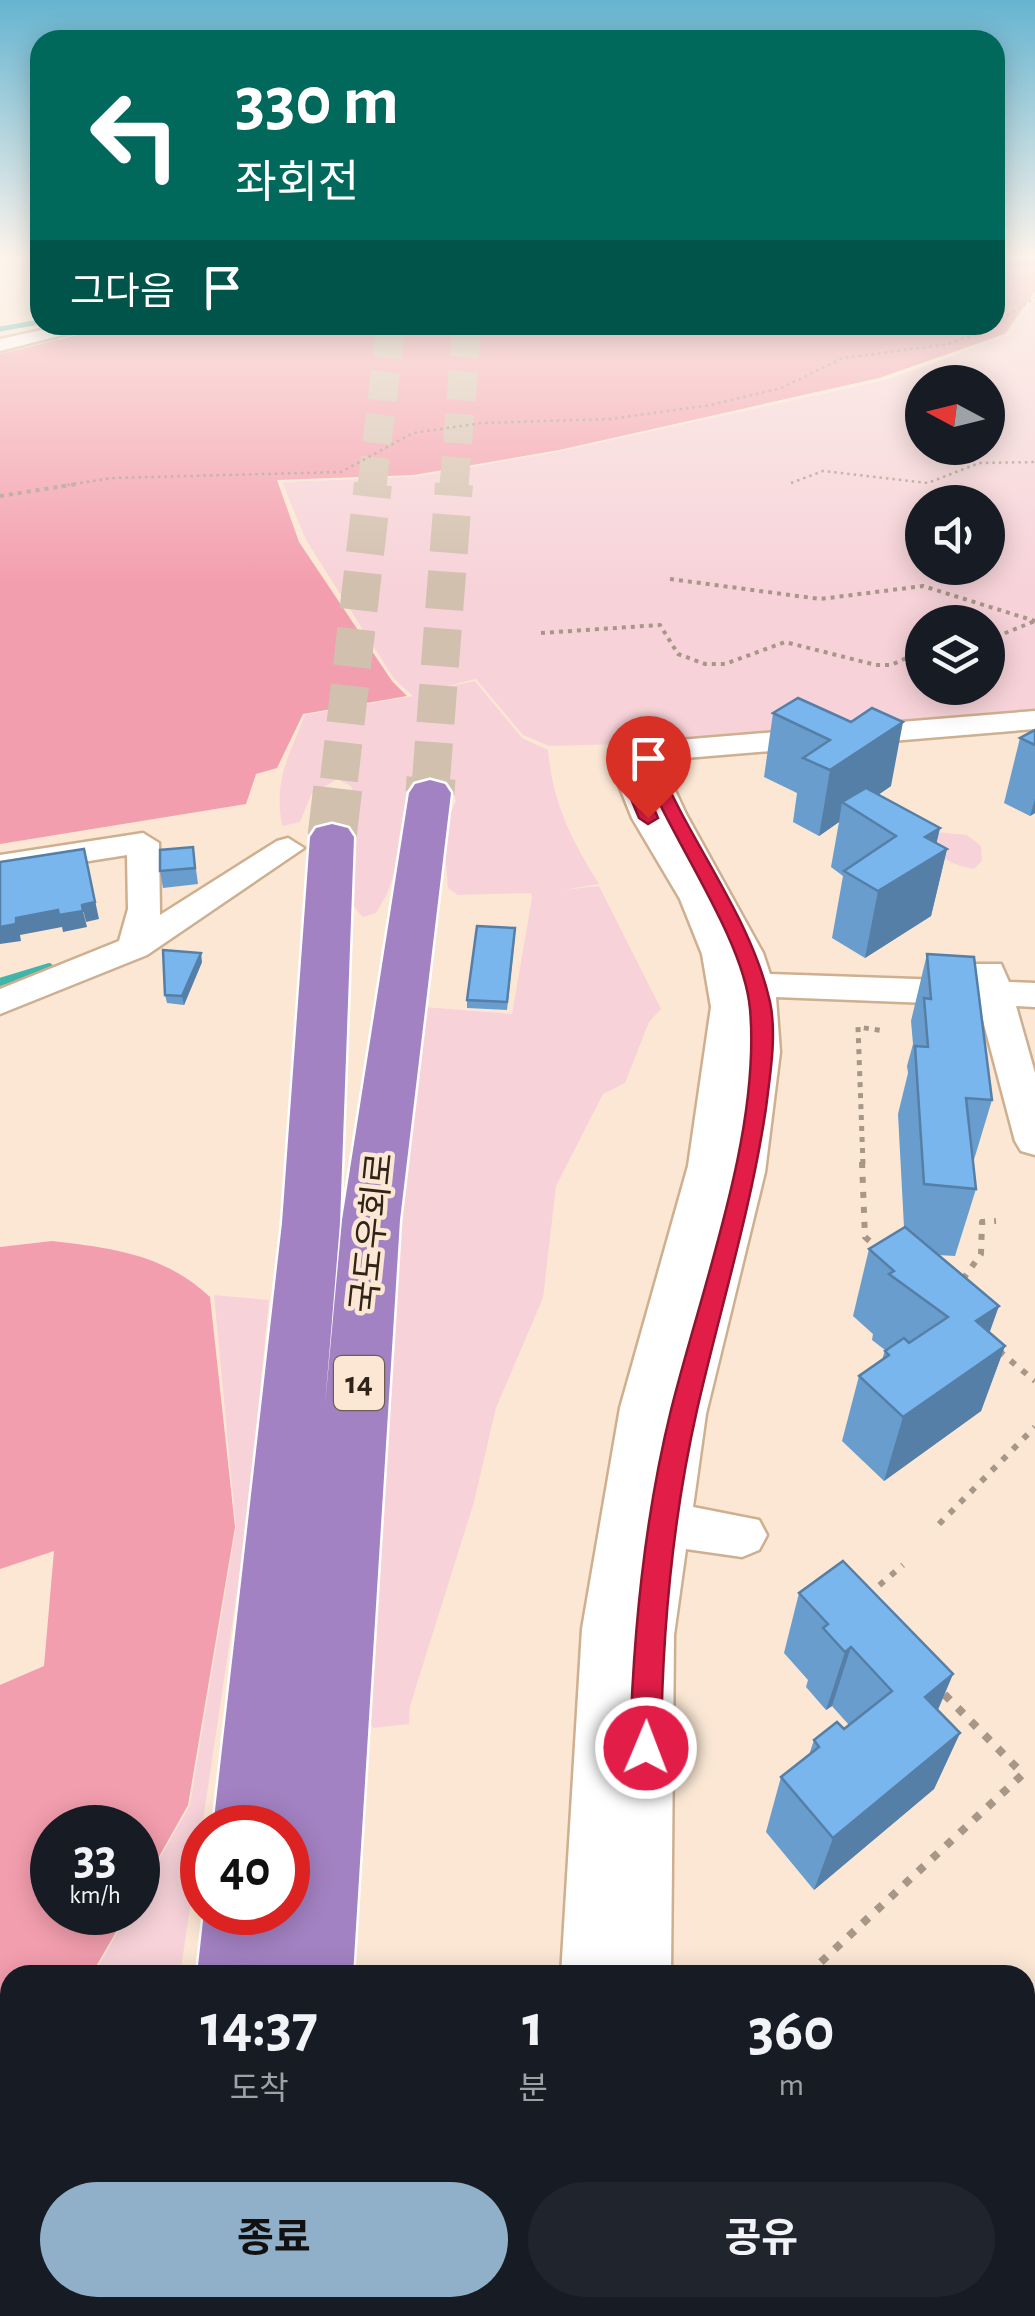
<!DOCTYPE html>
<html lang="ko">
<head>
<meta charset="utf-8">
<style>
  body { margin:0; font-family:"Alegreya Sans","Noto Sans KR",sans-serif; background:#20242c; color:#f1f3f6; height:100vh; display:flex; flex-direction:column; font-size:38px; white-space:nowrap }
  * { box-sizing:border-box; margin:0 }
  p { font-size:32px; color:#9ea1a6 }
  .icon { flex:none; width:55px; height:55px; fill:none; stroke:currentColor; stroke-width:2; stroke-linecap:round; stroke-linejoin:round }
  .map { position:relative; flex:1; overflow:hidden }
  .drawer { position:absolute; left:0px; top:1965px; width:1035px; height:352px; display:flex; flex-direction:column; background:#171b24; border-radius:30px 30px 0 0; box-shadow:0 5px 25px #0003 }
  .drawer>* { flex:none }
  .top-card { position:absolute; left:30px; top:30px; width:975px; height:305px; border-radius:30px; box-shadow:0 5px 25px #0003; background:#00695c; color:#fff; overflow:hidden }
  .needle { width:65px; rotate:277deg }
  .fabs { position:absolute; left:905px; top:365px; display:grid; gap:20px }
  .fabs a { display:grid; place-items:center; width:100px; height:100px; border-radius:50%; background:#171b24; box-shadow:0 5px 25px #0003; font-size:50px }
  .speed { position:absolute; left:30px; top:1805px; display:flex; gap:20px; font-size:50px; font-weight:700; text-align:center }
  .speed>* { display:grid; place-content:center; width:130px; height:130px; border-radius:50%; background:#171b24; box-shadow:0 5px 25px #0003; line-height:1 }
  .speed small { font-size:25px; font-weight:400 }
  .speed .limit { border:15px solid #d22; background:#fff; color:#111 }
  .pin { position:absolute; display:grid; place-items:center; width:85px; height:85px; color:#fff; margin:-102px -42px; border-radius:50% 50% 50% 0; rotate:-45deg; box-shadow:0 0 10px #0007 }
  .pin .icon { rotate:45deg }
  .me { position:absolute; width:110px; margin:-55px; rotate:1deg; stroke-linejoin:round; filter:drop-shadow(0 0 8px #0008) }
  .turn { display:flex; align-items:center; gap:35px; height:210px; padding:0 40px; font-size:45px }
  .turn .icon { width:130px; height:130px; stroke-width:2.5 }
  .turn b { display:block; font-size:70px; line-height:85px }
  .then { display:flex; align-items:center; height:95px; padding:0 40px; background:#0003; gap:20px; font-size:38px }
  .eta { display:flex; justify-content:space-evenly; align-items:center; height:170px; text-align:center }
  .eta b { font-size:60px; font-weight:700; line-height:70px }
  .button { display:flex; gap:20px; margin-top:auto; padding:20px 40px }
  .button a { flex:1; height:115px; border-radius:60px; background:#90afc9; color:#111; font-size:40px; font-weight:700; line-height:115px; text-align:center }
  .button a+a { background:#20242c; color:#f1f3f6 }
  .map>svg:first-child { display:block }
  .green { fill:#f7d3d9; fill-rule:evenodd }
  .forest { fill:#f39eae }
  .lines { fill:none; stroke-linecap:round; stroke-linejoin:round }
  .stream-far1 { stroke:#42b5ab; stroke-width:5 }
  .stream { stroke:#42b5ab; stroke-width:8 }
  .highway-tunnel-far2 { stroke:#d2c0ae; stroke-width:29; stroke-dasharray:29 14; stroke-linecap:butt }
  .highway-tunnel-far1 { stroke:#d2c0ae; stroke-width:38; stroke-dasharray:38 19; stroke-linecap:butt }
  .highway-tunnel { stroke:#d2c0ae; stroke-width:49; stroke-dasharray:49 24; stroke-linecap:butt }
  .minor-casing { stroke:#ceaf8f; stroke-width:5 }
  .highway-casing { stroke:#fff; stroke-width:5 }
  .path-far4 { stroke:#a89787; stroke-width:2.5; stroke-dasharray:2.5 4; stroke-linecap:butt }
  .path-far3 { stroke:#a89787; stroke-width:4; stroke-dasharray:4 5; stroke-linecap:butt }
  .path-far2 { stroke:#a89787; stroke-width:5; stroke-dasharray:5 6; stroke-linecap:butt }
  .path-far1 { stroke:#a89787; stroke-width:6; stroke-dasharray:6 9; stroke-linecap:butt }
  .path { stroke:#a89787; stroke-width:8; stroke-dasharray:8 11; stroke-linecap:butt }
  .minor { fill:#fff; fill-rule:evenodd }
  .highway { fill:#a382c3; fill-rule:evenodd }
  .wall { fill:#699dcd }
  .shaded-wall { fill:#557fa7 }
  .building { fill:#7ab6ee; stroke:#557fa7; stroke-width:2.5 }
  .route { fill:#e11d48; stroke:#92132f; stroke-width:2.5 }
  .labels { text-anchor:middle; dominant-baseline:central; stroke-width:9; stroke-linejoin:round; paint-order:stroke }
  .shield { fill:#fbe7d4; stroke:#6d5e50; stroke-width:2.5 }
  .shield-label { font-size:32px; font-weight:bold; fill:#302418 }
  .street-label { font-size:35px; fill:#302418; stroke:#fbe7d4 }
</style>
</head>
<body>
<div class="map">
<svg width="1035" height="2316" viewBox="0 0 1035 2316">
  <rect width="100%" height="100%" fill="#fbe7d4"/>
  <g class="green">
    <path d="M1035 300V712L661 743 549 746 523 735 476 679 428 691 475 681 522 738 548 750C553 804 571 839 599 884L563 890 599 886 661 1009 649 1022 625 1083 603 1094 556 1186 543 1298 496 1408 474 1502 410 1706 409 1724 373 1728 355 1695 408 1071 424 1007 512 1014 532 898 531 893 458 895 448 888 445 852 447 821 456 801 452 789 444 782 425 783 387 894 376 913 363 917C323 878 364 824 351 786L337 779 311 795 300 822 282 826C274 779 288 758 305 715L413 696 394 679 306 540 282 482 414 477 557 452 886 380 1010 335ZM922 382H988V448H922ZM922 502H988V568H922ZM922 622H988V688H922Z"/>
    <path d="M923 831 967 835 981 846 982 861 974 869C947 864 935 855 923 831Z"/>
    <polygon points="214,1295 269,1300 247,1525 180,1975 93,1975 129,1913 138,1912 138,1897 190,1805 236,1527"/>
    <polygon points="10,2271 10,2308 129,2308 128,2316 0,2316 0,2289"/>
  </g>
  <g class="forest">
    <polygon points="995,259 1035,259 1035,291 1005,334 879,378 559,450 414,475 277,480 299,542 392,681 407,696 303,714 277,768 256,774 246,804 0,844 0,354 118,325 995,325"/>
    <path d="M52 1241C112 1248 164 1254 210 1297L235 1527 188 1805 138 1894V1828H52V1912L127 1913 91 1975H10V2268L0 2285V1685L44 1666 54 1551 0 1569V1247Z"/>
    <polygon points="298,2308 467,2308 473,2316 297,2316"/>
  </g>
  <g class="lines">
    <polyline class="stream-far1" points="0,329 40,322"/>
    <polyline class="stream" points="0,982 49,967"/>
    <g class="highway-tunnel-far2">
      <polyline points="372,486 391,325"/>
      <polyline points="454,486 467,325"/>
    </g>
    <g class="highway-tunnel-far1">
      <polyline points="339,780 373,484"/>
      <polyline points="431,780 454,484"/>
    </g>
    <g class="highway-tunnel">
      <polyline points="430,793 431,778"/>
      <polyline points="332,837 339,778"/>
    </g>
    <g class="minor-casing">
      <g id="minor">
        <polygon points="65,325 102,325 0,351 0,339"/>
        <polygon points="1035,711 1035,729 661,760 686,814 763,953 770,974 973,981 970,972 975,964 1001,964 1009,982 1035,983 1035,1007 1016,1006 1035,1073 1035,1155 1021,1151 1015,1141 979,1005 776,997 780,1052 765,1172 706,1414 693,1507 759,1520 767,1535 759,1550 742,1557 686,1549 674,1635 671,1975 561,1975 582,1629 620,1408 688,1166 711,1007 702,954 680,899 632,818 612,768 620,755 643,743"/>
        <polygon points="143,833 159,843 160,915 277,841 288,838 304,848 147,955 0,1014 0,989 119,941 128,909 127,855 0,875 0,855"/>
        <polygon points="542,2308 669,2308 669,2316 541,2316"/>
      </g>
    </g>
    <g class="highway-casing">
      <g id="highway">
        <polygon points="430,780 445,784 451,793 400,1220 353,1975 197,1975 204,1912 288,1912 288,1828 213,1828 282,1223 310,837 316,828 332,824 348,828 354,837 340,1223 325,1405 342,1220 409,793 415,784"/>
        <polygon points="153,2308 327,2308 327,2316 152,2316"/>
      </g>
    </g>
    <g class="path-far4">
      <polyline points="791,483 823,471 928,483 979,463 1035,462"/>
      <polyline points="61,486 112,478 341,472 413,433 482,423 610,419 711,405 781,388 843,358 944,345 975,335 1035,298"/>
    </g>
    <g class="path-far3">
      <polyline points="0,496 77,484"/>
      <polyline points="670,579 820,599 923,586 1035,621"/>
      <polyline points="541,633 660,625 678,654 705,664 725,664 785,642 876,665 891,665 922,651"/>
      <polyline points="988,640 1035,621"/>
    </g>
    <polyline class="path-far2" points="863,1164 858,1027 885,1031"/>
    <g class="path-far1">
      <polyline points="862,1162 865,1237 880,1250"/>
      <polyline points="963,1279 981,1254 982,1222 996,1221"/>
      <polyline points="999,1351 1035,1381"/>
      <polyline points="939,1524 1035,1427"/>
      <polyline points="868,1595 903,1565"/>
    </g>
    <g class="path">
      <polyline points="807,1975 1023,1774 941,1691"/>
      <polyline points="1025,2247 1035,2249"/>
    </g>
    <use href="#minor" class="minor"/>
    <use href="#highway" class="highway"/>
  </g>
  <g class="wall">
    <polygon points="798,698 891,786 878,795 940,828 936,844 947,849 931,916 865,958 832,938 843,876 831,867 839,822 819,836 793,822 797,793 764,777 773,713"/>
    <polygon points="1035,730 1035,813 1030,816 1004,803 1020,738"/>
    <polygon points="193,847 198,884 163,888 160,871"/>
    <polygon points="515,936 507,1010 467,1008 467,1000"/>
    <polygon points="927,954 992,1100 973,1163 976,1189 955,1256 938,1255 989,1332 1005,1346 981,1411 884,1481 842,1441 859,1376 882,1360 885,1350 872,1340 873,1334 853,1316 869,1249 904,1227 898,1114 908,1073 907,1066 913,1044 911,1021"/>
    <polygon points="202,962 184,1005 167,1003 165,995"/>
    <polygon points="799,1593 953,1674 938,1710 960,1733 934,1789 814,1890 766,1832 781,1777 809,1755 814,1740 844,1729 849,1725 832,1706 826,1710 806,1687 808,1680 784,1653"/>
    <polygon points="668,2308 823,2308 815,2316 665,2316"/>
  </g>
  <g class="shaded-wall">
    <polygon points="903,722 891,786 856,810 842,802 839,822 819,836 830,770"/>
    <polygon points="1035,799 1035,813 1030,816"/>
    <polygon points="940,828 933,858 947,849 931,916 865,958 878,891 925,837"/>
    <polygon points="84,849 99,919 86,922 82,905"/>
    <polygon points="58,910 83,911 87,927 63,932 62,927 20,935 21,941 0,944 0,927 16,918"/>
    <polygon points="201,953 202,962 184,1005 182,996"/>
    <polygon points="999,1306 978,1365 1005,1346 981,1411 884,1481 903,1417 976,1321"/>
    <polygon points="851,1647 832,1706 826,1710 845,1652"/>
    <polygon points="953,1674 928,1732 925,1697"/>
    <polygon points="960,1733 934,1789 814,1890 833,1838"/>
    <polygon points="817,2308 823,2308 815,2316 809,2316"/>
  </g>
  <g class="building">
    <polygon points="798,698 851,722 872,708 903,722 830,770 803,758 830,740 773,713"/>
    <polygon points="1035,730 1035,745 1020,738"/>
    <polygon points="866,788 940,828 925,837 947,849 878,891 844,871 896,836 842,802"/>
    <polygon points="193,847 195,868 160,871 160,850"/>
    <polygon points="84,849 95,902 82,905 83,911 59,915 58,910 16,918 16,924 0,927 0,862"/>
    <polygon points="477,926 515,928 507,1002 467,1000"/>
    <polygon points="163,950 201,953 182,996 165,995"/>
    <polygon points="927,954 974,957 992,1100 966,1098 976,1189 924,1184 915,1046 928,1047 924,998 931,999"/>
    <polygon points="905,1227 999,1306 976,1321 1005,1346 903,1417 859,1376 889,1355 885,1351 904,1338 909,1343 948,1317 889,1274 894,1271 869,1249"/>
    <polygon points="843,1561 953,1674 925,1697 960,1733 833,1838 781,1777 819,1747 814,1740 837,1722 844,1729 892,1691 851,1647 845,1652 823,1628 828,1624 799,1593"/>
    <polygon points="676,2308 817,2308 809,2316 681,2316"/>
  </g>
  <linearGradient id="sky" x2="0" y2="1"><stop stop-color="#65b4d0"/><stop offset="0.44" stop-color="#fdf4ec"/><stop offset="1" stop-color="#fdf4ec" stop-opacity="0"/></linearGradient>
  <rect width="1035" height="584" fill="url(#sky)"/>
  <path class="route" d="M631 756 658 764C691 844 751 917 770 1002 777 1035 770 1075 766 1108 751 1210 720 1309 697 1410 672 1521 662 1635 661 1748L656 1759 646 1763 635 1759 630 1748C633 1635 644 1520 671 1410 701 1289 761 1133 750 1009 744 939 671 838 643 768L636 767 658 818 648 824 639 818 618 768Z"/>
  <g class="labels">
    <rect class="shield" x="334" y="1356" width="50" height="54" rx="8"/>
    <g class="shield-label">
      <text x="359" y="1383">14</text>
    </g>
    <g class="street-label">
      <text transform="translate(373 1233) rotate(-84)">국도우회로</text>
    </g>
  </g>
</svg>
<div class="fabs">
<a><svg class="needle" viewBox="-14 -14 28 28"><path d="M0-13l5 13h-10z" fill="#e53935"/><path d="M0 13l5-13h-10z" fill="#9ea1a6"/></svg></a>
<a><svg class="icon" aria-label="sound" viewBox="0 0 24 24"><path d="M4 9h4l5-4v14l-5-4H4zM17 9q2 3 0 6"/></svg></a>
<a><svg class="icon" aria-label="layers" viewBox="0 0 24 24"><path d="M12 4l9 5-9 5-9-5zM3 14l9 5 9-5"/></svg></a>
</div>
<div class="speed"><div>33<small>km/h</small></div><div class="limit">40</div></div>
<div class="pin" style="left:648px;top:818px;background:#d93025"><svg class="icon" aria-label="arrive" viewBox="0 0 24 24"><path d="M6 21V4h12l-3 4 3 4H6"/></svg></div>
<svg class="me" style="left:646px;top:1748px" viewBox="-20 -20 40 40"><circle r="17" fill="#e11d48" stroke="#fff" stroke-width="3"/><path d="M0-11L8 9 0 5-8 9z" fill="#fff"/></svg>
<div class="top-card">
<div class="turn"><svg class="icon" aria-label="left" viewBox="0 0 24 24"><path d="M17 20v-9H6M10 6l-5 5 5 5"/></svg><div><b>330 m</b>좌회전</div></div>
<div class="then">그다음<svg class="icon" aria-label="arrive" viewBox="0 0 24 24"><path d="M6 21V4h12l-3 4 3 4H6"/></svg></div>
</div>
<section class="drawer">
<div class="eta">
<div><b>14:37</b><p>도착</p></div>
<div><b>1</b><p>분</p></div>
<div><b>360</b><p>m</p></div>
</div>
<div class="button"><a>종료</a><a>공유</a></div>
</section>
</div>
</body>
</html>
